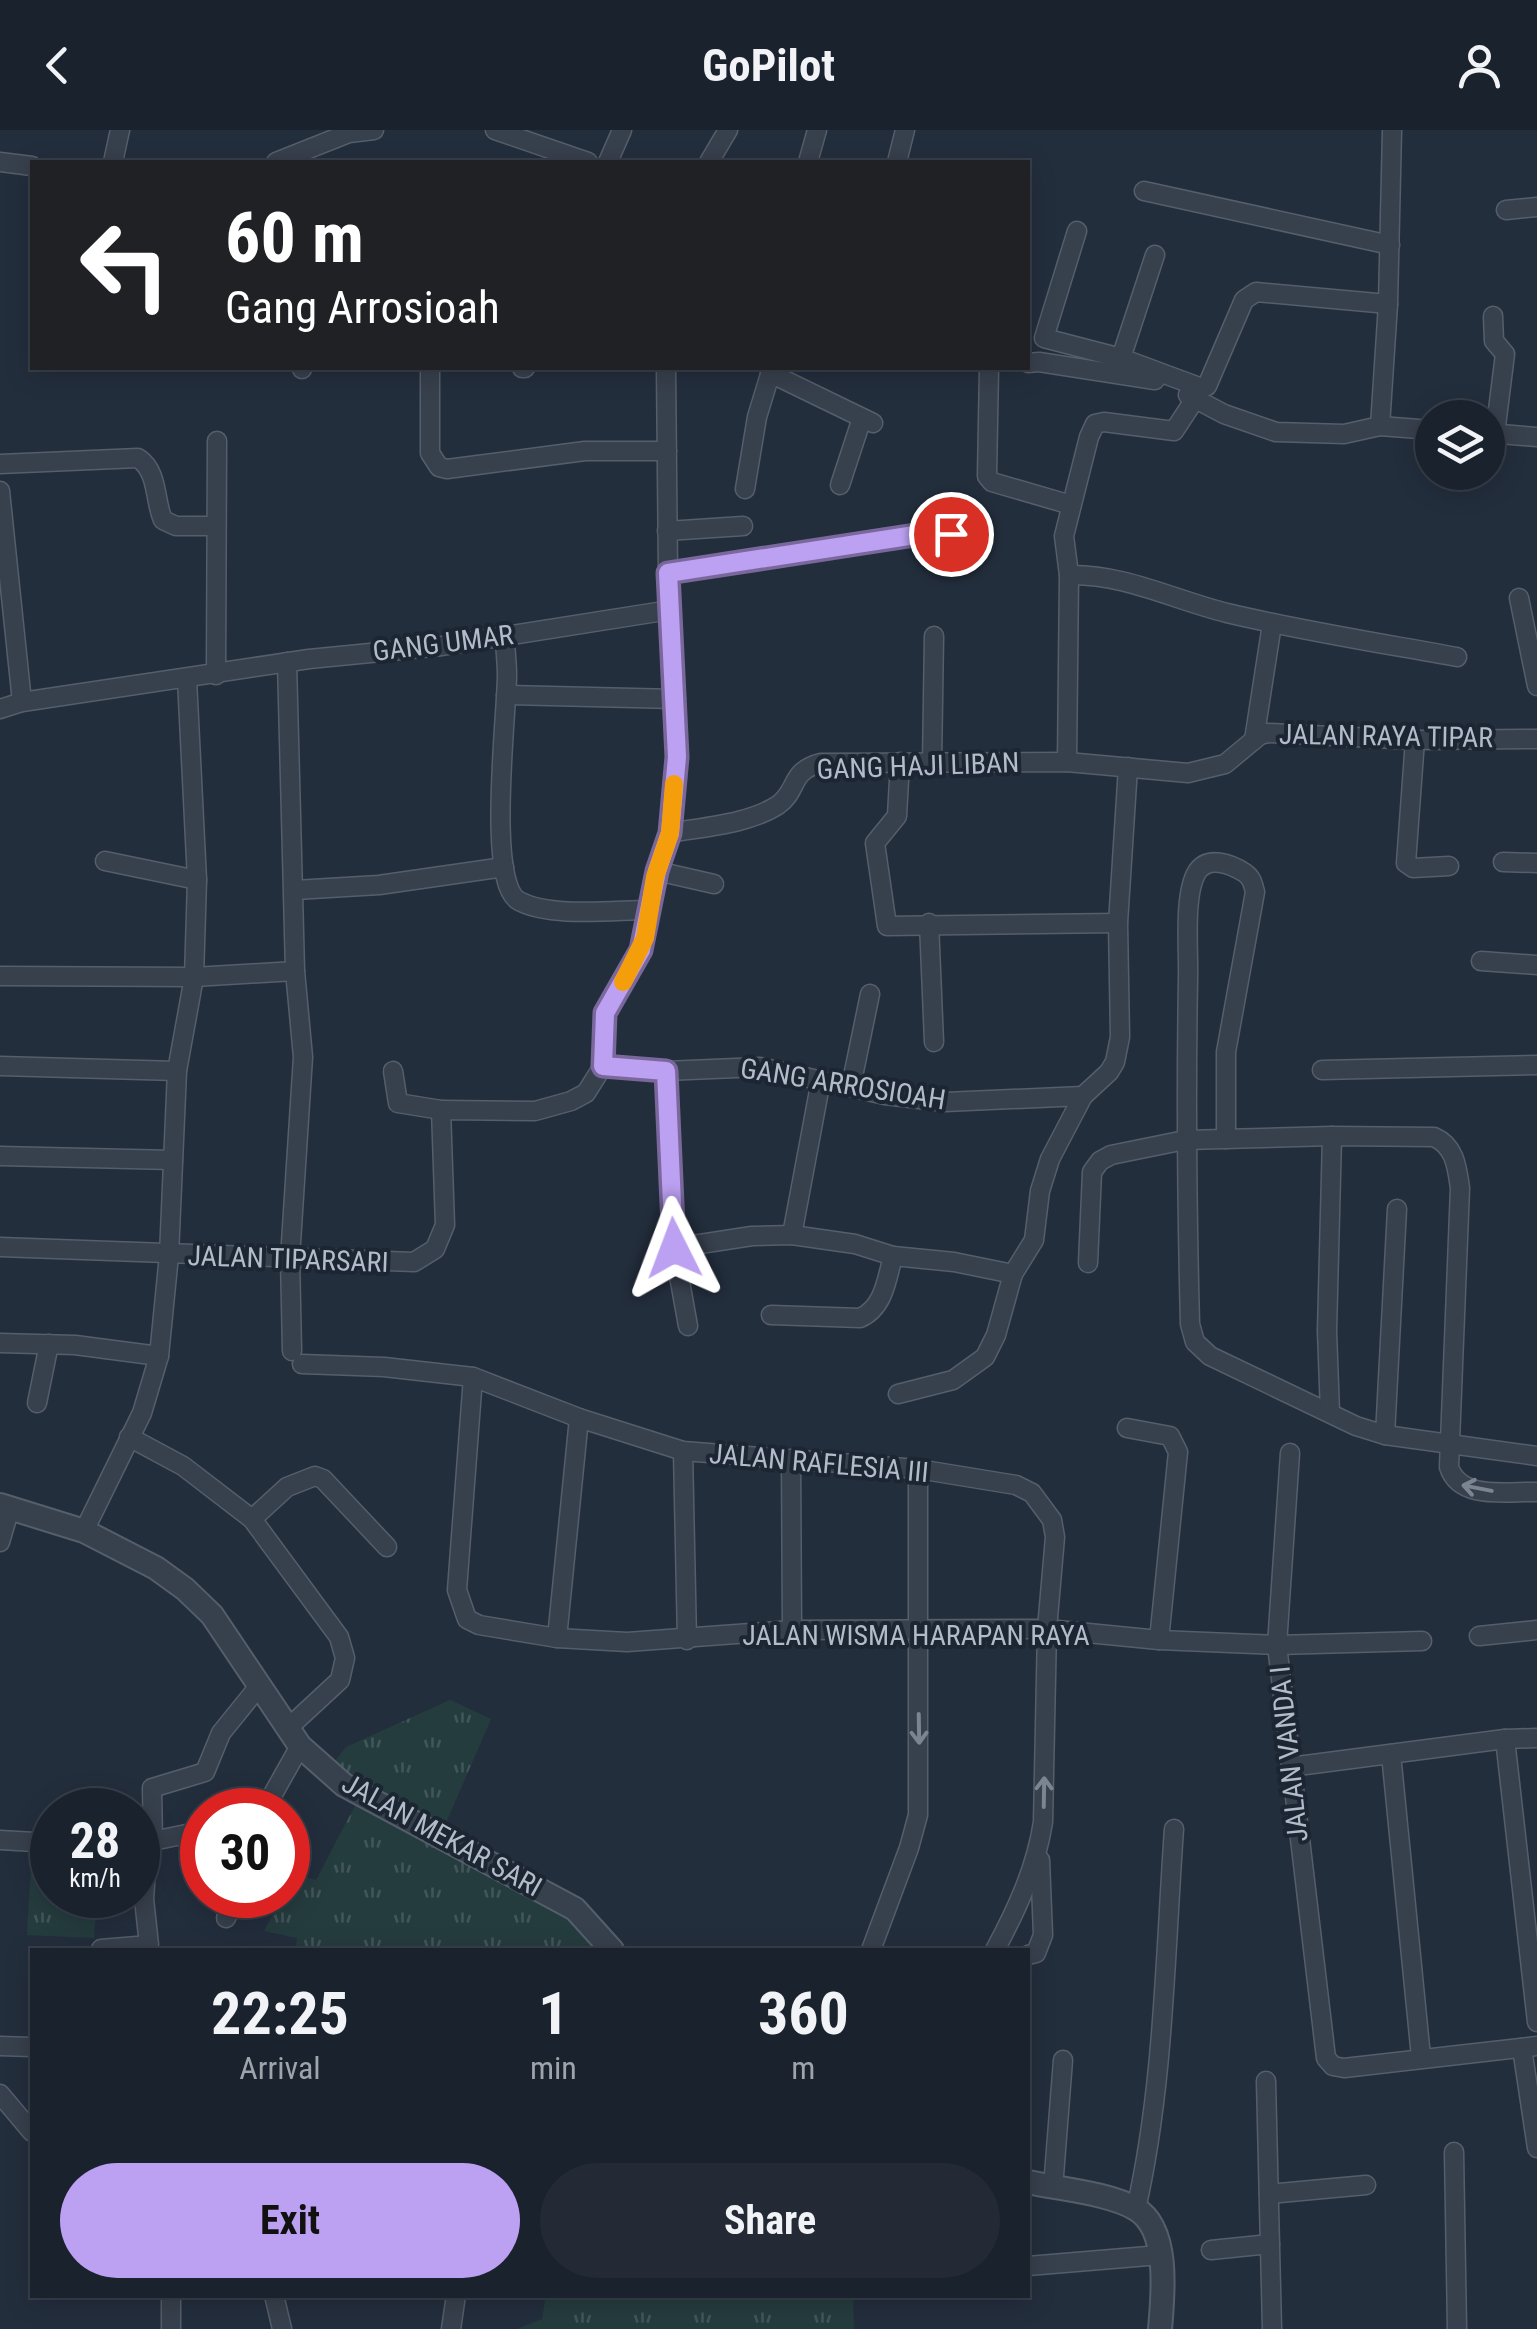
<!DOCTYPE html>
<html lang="en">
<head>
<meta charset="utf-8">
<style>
  body { margin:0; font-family:"Roboto Condensed",sans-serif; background:#232a36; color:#f1f3f6; height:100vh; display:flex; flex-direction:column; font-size:38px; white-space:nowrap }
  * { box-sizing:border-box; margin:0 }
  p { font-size:32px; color:#9fa4aa }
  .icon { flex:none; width:55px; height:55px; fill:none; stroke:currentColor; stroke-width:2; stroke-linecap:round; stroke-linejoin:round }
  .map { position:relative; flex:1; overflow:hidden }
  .sheet { position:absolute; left:30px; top:1818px; width:1000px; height:350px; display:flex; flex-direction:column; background:#1a222e; border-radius:0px; box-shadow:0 5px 25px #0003,0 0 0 2px #383f4a }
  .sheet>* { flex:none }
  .guide { position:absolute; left:30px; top:30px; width:1000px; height:210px; border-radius:0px; box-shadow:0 5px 25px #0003,0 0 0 2px #383f4a; background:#202124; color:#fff; overflow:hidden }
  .fabs { position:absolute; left:1415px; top:270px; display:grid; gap:20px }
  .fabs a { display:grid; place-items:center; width:90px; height:90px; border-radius:50%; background:#1a222e; box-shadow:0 5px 25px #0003,0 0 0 2px #383f4a; font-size:50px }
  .speed { position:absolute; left:30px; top:1658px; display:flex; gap:20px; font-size:50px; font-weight:700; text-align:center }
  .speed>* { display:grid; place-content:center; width:130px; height:130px; border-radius:50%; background:#1a222e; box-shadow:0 5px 25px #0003,0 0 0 2px #383f4a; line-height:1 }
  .speed small { font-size:25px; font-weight:400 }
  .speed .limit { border:15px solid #d22; background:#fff; color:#111 }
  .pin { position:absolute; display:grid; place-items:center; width:85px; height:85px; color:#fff; margin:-42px; border:5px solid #fff; border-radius:50%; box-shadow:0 2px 10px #0007 }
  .me { position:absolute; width:110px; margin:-55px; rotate:357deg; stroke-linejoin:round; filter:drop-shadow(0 0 8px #0008) }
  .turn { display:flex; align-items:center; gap:35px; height:210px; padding:0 30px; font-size:45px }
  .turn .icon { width:130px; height:130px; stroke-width:2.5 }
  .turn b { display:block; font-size:70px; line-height:85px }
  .eta { display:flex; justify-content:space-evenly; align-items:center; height:170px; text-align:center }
  .eta b { font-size:60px; font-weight:700; line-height:70px }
  .cta { display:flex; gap:20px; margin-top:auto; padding:20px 30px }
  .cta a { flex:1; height:115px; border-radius:60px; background:#bca0f2; color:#111; font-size:40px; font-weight:700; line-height:115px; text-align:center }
  .cta a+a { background:#232a36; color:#f1f3f6 }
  header { display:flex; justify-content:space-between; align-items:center; height:130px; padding:0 30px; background:#1a222e; font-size:45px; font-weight:700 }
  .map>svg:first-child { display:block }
  .grass { fill:url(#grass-tufts) }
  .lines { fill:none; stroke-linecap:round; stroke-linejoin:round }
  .minor-casing { stroke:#555e6b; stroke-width:21 }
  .tertiary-casing { stroke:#555e6b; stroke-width:26 }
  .minor { stroke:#37404d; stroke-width:18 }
  .tertiary { stroke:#37404d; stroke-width:22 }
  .oneway { stroke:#7b8491 }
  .route-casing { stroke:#7a689d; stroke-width:25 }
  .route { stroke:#bca0f2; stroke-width:18 }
  .slow { stroke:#f59e0b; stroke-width:18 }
  .labels { text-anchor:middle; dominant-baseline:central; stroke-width:8; stroke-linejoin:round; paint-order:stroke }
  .street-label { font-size:28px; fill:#b2bbc9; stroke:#1c2532 }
</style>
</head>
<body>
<header><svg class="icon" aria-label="back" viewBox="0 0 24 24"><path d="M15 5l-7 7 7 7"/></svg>GoPilot<svg class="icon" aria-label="person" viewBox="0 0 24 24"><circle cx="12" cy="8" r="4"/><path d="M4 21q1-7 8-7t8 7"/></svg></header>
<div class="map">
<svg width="1537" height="2199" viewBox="0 0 1537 2199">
  <defs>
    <pattern id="grass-tufts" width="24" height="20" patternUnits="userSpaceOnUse" patternTransform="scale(2.5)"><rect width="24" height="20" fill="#253c3e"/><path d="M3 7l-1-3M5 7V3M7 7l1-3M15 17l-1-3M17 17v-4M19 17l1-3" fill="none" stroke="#425659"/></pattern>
  </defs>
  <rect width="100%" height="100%" fill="#232e3d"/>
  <g class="grass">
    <polygon points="450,1570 491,1589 445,1695 401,1676 332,1635 346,1617"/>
    <polygon points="357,1672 563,1782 602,1820 296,1820 297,1808 264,1801 283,1765 288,1765 294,1744 316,1750"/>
    <polygon points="32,1717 52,1718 52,1765 97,1765 94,1808 27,1805"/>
    <polygon points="546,2165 853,2165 854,2199 517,2199 542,2189"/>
  </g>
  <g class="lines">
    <g class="minor-casing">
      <g id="minor">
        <polyline points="495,0 588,32"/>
        <polyline points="0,32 32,36"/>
        <polyline points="113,32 120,0"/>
        <polyline points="276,32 349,3 374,0"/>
        <polyline points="608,32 622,0"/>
        <polyline points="709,32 728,0"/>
        <polyline points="808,32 817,0"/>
        <polyline points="897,32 905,0"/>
        <polyline points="1144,61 1390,115"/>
        <polyline points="1506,80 1537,77"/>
        <polyline points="1077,101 1044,208 1121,228"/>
        <polyline points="1155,125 1121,228 1202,258 1207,256 1244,170 1256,162 1388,174"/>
        <polyline points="1493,186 1494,211 1505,224 1495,304"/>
        <polyline points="1028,233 1039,232 1155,250"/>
        <polyline points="430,238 430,323 439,337 447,339 585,321 667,321"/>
        <polyline points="522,238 525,238"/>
        <polyline points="989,238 987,346 992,352 1071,375"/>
        <polyline points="302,239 302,238"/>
        <polyline points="770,243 873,293"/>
        <polyline points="1188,265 1224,284 1276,302 1344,304 1380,296 1432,300"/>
        <polyline points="1380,296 1388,174 1392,0"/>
        <polyline points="1488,303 1537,307"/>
        <path d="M0 334 138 328C159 342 154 370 163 390L176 396H216"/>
        <polyline points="840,355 862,288"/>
        <polyline points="745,359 757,287 772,238"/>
        <polyline points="0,361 22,572"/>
        <polyline points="667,401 743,396"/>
        <polyline points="668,443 915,405 976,404"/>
        <path d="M1069 445C1125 444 1174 470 1227 483 1303 501 1380 513 1457 527"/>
        <polyline points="1519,468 1537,556"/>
        <path d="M505 506C505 519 507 532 507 545 507 584 486 754 519 771 551 788 614 780 650 780"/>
        <polyline points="216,545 217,311"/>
        <polyline points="506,565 676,569"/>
        <polyline points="0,579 22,572 309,529 442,516 670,480"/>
        <polyline points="1254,610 1272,494"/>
        <polyline points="1415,610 1406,733 1413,738 1449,736"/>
        <polyline points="900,632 897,686 875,713 887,796 1118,793"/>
        <polyline points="1067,632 1069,445 1064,406 1089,307 1095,294 1104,292 1174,301 1195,269"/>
        <polyline points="932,634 934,506"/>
        <path d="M670 703C703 697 749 694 778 675 799 660 789 641 821 633L1067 632 1188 643 1225 634 1260 605 1268 603 1415 610 1537 609"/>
        <polyline points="105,731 197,750"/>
        <polyline points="1503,732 1537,733"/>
        <polyline points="657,741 714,754"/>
        <polyline points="295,760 379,755 504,737"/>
        <polyline points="929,793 934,912"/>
        <polyline points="1481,831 1537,835"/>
        <polyline points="0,846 194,847 295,841 287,532"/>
        <polyline points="0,936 177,941"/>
        <polyline points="603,936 665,941 760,937 885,965 945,972 1083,966"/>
        <polyline points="1322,940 1537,935"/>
        <polyline points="393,941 398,973 441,980"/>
        <polyline points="665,941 674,1118"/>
        <polyline points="851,956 870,864"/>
        <path d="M1226 1009V922L1255 762C1253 754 1252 748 1245 743 1231 734 1208 725 1197 742 1183 765 1189 822 1188 849 1186 964 1187 1079 1190 1194L1195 1212 1210 1226 1356 1296 1385 1305 1397 1079"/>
        <polyline points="0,1026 173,1030"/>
        <polyline points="792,1105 821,950"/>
        <polyline points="0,1117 414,1132 435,1119 445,1095 441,980 535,981 571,971 586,963 603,936 604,889 608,875 635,834 645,808 655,747 670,703 677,627 668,443 666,238"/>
        <path d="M1088 1133 1092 1042 1100 1031 1111 1025 1185 1010 1332 1006 1434 1007C1455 1016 1457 1037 1460 1058L1449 1337C1460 1371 1508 1361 1537 1362"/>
        <path d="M771 1185 860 1188C884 1178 887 1148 893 1126"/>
        <polyline points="688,1196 674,1118 752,1106 792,1105 855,1114 893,1126 954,1132 1013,1144"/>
        <polyline points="0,1213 75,1215 159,1226"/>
        <polyline points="292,1221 290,1128 303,927 295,841"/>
        <path d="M302 1234 384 1237 473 1247 579 1288 683 1321 918 1339 1016 1355 1032 1363 1052 1390 1055 1407 1047 1499 1043 1692C1036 1738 1017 1779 995 1820"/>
        <polyline points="473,1247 457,1460 467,1489 479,1495 557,1508 627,1512 792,1500 1047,1499 1159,1510 1277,1515 1422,1511"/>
        <polyline points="898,1264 953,1250 985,1227 996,1205 1013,1144 1034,1110 1040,1061 1050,1029 1083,966 1109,942 1115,932 1120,907 1118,793 1128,637"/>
        <polyline points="37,1273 49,1214"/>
        <polyline points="1330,1283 1327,1201 1332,1006"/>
        <polyline points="1127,1298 1170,1306 1178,1322 1159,1510"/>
        <polyline points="1385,1305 1537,1326"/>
        <polyline points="129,1307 183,1336 252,1389 339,1507 345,1528 340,1550 287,1599"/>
        <polyline points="683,1321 687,1510"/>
        <polyline points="1290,1323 1277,1515 1326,1928 1333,1936 1344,1938 1537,1916"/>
        <polyline points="791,1329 792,1500"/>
        <polyline points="252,1389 287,1357 315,1346 323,1349 387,1417"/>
        <polyline points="84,1401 142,1283 159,1226 169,1125 177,941 194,847 197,750 187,549"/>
        <polyline points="0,1412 10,1378"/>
        <polyline points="1479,1506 1537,1500"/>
        <polyline points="557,1508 579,1288"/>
        <polyline points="1505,1609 1537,1892"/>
        <polyline points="1391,1624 1421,1927"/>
        <polyline points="1290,1637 1505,1609 1537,1608"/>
        <polyline points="264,1680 300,1616"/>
        <polyline points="0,1710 52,1713"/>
        <polyline points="153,1711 152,1658 205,1642 221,1603 259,1556"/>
        <polyline points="143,1713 201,1701"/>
        <polyline points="226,1788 237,1765"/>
        <polyline points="101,1819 149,1815 144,1769 148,1713"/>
        <polyline points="871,1820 909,1718 918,1685 918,1339"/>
        <polyline points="1028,1825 1036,1823 1043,1805 1040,1730"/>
        <polyline points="0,1916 32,1917"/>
        <polyline points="1522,1918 1537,2018"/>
        <polyline points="1266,1951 1272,2199"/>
        <polyline points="0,1964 32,2002"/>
        <polyline points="1454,2022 1457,2199"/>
        <polyline points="1053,2058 1063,1930"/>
        <polyline points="1269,2064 1366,2055"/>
        <path d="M1136 2079C1164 1956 1165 1825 1174 1699"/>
        <polyline points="1211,2120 1270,2114"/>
        <polyline points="1028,2136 1160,2125"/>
        <polyline points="171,2165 171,2199"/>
        <polyline points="274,2165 282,2199"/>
        <polyline points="451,2199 456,2165"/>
      </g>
    </g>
    <g class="tertiary-casing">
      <g id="tertiary">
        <polyline points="0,1375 84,1401 156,1438 185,1459 212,1485 300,1616 344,1655 575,1779 612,1820"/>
        <path d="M1028 2052C1059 2059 1109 2063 1136 2079 1170 2099 1163 2165 1160 2199"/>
      </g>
    </g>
    <use href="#minor" class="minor"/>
    <use href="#tertiary" class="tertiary"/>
  </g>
  <defs><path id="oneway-shaft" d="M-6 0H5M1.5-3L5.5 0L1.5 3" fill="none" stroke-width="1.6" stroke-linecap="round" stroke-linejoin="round" transform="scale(2.5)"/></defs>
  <g class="oneway">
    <use href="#oneway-shaft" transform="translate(1477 1358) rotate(-169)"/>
    <use href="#oneway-shaft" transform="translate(919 1599) rotate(89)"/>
    <use href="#oneway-shaft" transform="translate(1044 1662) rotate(-89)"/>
  </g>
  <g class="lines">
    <g class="route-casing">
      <polyline id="route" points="674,1118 666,941 603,936 605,883 641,820 657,741 670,703 677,627 668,443 915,405 951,404"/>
    </g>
    <use href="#route" class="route"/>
    <polyline class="slow" points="623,852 645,808 655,747 670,703 674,654"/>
  </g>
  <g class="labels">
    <g class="street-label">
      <text transform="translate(443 513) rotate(-7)">GANG UMAR</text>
      <text transform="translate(1386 606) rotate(1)">JALAN RAYA TIPAR</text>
      <text transform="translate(918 636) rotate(-2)">GANG HAJI LIBAN</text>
      <text transform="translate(843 954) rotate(9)">GANG ARROSIOAH</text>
      <text transform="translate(288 1129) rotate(2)">JALAN TIPARSARI</text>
      <text transform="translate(819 1333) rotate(5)">JALAN RAFLESIA III</text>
      <text x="916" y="1505">JALAN WISMA HARAPAN RAYA</text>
      <text transform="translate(1289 1624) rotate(-96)">JALAN VANDA I</text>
      <text transform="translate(442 1705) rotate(29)">JALAN MEKAR SARI</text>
    </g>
  </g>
</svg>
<div class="fabs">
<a><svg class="icon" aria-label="layers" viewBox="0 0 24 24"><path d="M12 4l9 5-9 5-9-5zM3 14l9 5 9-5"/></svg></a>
</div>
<div class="speed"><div>28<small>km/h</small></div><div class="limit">30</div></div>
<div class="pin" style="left:951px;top:404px;background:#d93025"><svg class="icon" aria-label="arrive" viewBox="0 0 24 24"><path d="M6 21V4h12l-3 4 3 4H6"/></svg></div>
<svg class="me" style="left:674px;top:1118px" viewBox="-20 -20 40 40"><path d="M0-17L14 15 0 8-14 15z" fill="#bca0f2" stroke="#fff" stroke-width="4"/></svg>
<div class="guide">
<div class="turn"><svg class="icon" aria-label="left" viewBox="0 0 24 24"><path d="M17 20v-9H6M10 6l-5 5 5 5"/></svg><div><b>60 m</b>Gang Arrosioah</div></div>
</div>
<section class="sheet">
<div class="eta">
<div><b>22:25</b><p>Arrival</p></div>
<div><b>1</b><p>min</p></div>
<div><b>360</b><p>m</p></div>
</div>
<div class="cta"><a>Exit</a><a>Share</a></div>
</section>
</div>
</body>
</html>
